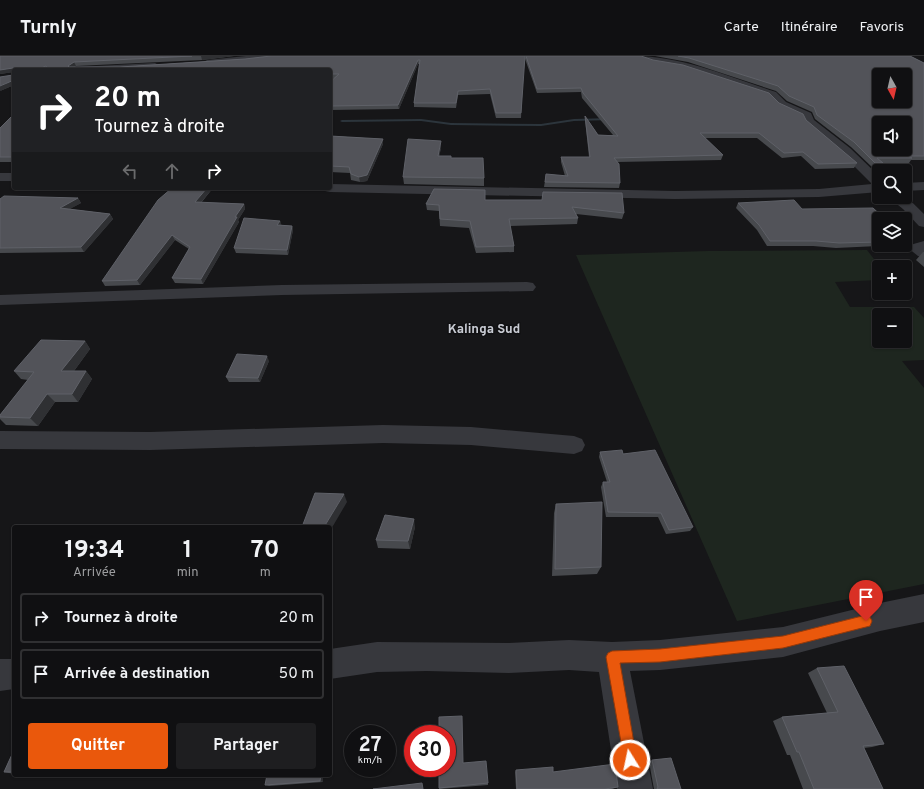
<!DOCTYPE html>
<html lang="fr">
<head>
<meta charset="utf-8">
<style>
  body { margin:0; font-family:Overpass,sans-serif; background:#1e1e20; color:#f1f3f6; height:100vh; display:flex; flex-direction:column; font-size:15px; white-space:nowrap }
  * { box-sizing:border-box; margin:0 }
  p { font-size:13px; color:#9c9d9f }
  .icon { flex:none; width:22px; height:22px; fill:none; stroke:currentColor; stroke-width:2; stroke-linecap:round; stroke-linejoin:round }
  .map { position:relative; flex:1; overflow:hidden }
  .drawer { position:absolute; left:12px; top:469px; width:320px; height:252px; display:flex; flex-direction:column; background:#101012; border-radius:4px; box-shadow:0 1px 3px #0004,0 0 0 1px #303032 }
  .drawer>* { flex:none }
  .top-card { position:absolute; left:12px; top:12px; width:320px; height:122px; border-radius:4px; box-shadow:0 1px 3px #0004,0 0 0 1px #303032; background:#202124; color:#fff; overflow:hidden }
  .needle { width:26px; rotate:172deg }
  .buttons { position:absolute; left:872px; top:12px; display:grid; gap:8px }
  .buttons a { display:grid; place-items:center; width:40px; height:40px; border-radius:4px; background:#101012; box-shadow:0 1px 3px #0004,0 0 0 1px #303032; font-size:20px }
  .speed { position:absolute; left:344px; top:669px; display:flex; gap:8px; font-size:20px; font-weight:700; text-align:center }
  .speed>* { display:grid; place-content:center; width:52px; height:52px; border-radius:50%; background:#101012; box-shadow:0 1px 3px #0004,0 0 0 1px #303032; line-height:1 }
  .speed small { font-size:10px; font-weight:400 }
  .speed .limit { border:6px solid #d22; background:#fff; color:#111 }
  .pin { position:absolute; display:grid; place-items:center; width:34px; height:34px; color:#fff; margin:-41px -17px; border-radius:50% 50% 50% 0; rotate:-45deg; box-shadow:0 0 4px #0007 }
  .pin .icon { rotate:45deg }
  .me { position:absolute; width:44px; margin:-22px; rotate:350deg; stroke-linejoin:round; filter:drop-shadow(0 0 3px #0008) }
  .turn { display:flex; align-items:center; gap:14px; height:84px; padding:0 16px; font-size:18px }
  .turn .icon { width:52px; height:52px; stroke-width:2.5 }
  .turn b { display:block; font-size:28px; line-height:34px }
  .lanes { display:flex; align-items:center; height:38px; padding:0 16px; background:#0003; justify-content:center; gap:20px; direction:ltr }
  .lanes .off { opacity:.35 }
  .eta { display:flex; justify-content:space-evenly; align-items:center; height:68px; text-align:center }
  .eta b { font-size:24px; font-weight:700; line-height:28px }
  .button { display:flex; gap:8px; margin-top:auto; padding:8px 16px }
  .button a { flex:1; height:46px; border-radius:4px; background:#ea580c; color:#fff; font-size:16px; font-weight:700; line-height:46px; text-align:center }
  .button a+a { background:#1e1e20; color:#f1f3f6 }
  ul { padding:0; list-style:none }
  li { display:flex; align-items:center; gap:12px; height:50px; margin:0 8px 6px; padding:0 8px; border:2px solid #303032; border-radius:4px }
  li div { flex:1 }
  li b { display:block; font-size:15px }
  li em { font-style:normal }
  header { display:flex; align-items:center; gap:24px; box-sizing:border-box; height:56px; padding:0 20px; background:#101012; border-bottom:1px solid #303032 }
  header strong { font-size:19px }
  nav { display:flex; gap:22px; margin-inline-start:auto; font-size:14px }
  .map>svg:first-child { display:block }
  .green { fill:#1e261f; fill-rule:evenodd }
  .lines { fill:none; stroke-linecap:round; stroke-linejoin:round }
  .stream { fill:#2c353c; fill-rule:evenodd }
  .minor { fill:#37383d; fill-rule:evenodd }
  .wall { fill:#47494d }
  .shaded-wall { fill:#2f3033 }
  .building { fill:#525359; stroke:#5f6168; fill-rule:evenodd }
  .route { fill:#ea580c; stroke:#983908 }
  .labels { text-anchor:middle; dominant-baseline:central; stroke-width:3; stroke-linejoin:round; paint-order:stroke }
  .quarter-label { font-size:13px; font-weight:bold; fill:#c9ccd4; stroke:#111113 }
</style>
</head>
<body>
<header>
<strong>Turnly</strong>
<nav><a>Carte</a><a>Itinéraire</a><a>Favoris</a></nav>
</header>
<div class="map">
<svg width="924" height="733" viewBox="0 0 924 733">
  <rect width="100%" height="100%" fill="#161618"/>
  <path class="green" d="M867 194 880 211 879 224 835 226 850 251H914L924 262V304L902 305 924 332V528L737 565 576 199 708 195ZM879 259H905V285H879Z"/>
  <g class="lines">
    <polygon class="stream" points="611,62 612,64 574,65 541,70 451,69 421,65 342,66 340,65 342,64 421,63 451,67 541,68 574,63"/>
    <g class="minor">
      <polygon points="246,0 275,0 271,3 207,10 202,7 207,4"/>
      <path d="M634 0C682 0 730 21 776 36L786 46 811 57 814 64 850 92 879 120V136L819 141 675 143 330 136 325 135 323 132H330V128L675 135 819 133 872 128 842 98 805 67 802 61 778 50 768 40 682 12 653 7Z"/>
      <polygon points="155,7 160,10 158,12 71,14 76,11"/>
      <rect x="0" y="117" width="14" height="8"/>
      <polygon points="924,126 924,134 905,135 905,127"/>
      <path d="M888 141C909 141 910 144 924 158V171L919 170 903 153Z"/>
      <polygon points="924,185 924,202 918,200 908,192 910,189"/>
      <polygon points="527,226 533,227 536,231 533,235 282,239 0,249 0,239 282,229"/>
      <polygon points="383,369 471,371 574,380 582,383 585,389 582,395 574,398 471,389 383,387 150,394 0,393 0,375 150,376"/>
      <polygon points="924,538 924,566 880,575 783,601 660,614 630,615 653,733 617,733 599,616 569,614 509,617 427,615 377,616 330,623 330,593 377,586 509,587 569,584 612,586 660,584 783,571 880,547"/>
      <polygon points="0,603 14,603 14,633 0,635"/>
    </g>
  </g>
  <g class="wall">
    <polygon points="0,0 234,0 202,4 76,10 73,11 120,11 245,3 271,0 641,0 779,47 806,64 857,107 854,112 815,113 801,100 782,102 757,82 705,82 723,99 721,104 617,106 620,127 619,132 544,131 546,118 565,120 561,106 561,101 589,101 585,64 585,60 598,79 613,79 582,42 581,36 537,37 524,0 521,62 496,62 490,38 458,39 456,52 414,51 414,47 420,8 418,8 399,53 330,54 330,26 334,22 330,22 330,14 14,14 14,29 0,35 13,19 13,16 0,18"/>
    <polygon points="655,0 910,0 924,7 924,104 911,104 909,107 882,107 880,112 873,112 851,91 815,63 812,56 787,45 776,35 688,6"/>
    <polygon points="14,58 14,106 0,106 0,72"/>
    <polygon points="330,80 383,83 383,88 367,125 360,126 351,124 350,117 330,116"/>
    <polygon points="441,92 439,100 451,102 484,122 484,130 404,128 403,121"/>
    <polygon points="213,132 201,147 244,148 245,153 238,164 239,166 203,228 175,227 172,222 189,193 175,184 140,229 105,230 102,225"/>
    <polygon points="78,142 81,147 69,153 110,158 113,163 84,196 0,197 0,143"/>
    <polygon points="485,144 542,144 624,157 622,163 576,158 578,162 577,168 510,170 514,190 514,196 476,197 469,172 440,170 439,155 427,154 426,148"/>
    <polygon points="738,147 802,153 879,163 879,189 905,189 905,180 910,188 907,193 878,190 836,192 813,190 767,190 757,174 736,152"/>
    <polygon points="280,165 281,169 292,170 293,174 288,199 236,197 234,192"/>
    <polygon points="923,196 924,196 924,211 916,204"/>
    <polygon points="85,285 90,293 74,315 86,315 92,323 78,346 55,346 38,370 6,369 0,363 0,359 28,324 21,323 14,315"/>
    <polygon points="269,305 260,326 229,326 226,321"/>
    <polygon points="600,396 623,398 693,471 690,475 666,478 658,461 606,461 601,431 603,426 607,426 599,401"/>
    <polygon points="556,448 601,511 597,518 552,520 554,457"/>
    <polygon points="415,471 410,493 378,492 376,484"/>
    <polygon points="817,612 884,688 872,691 864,692 883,733 803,733 790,699 787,699 773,665 782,661 827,657 808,617"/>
    <polygon points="14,694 14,718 4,716"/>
    <polygon points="652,704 681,733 654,733 649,706"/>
    <polygon points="463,707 488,727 488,729 439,733 439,732"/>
    <polygon points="516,714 553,716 618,731 612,733 516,733 515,716"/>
    <polygon points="323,719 323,726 269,730 265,729"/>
  </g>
  <g class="shaded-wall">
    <polygon points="201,0 234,0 202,4"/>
    <polygon points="418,4 418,8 399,53 398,49"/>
    <polygon points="74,6 76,10 70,14 68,10"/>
    <polygon points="46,10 48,14 37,14"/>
    <polygon points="13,12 14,16 0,18 0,14"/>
    <polygon points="14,24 14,29 0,35 0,30"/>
    <polygon points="383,83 383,88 367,125 360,126 359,121"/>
    <polygon points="441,85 441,92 438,107 438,100"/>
    <polygon points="207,132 213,132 197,151 195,146"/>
    <polygon points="78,142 81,147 63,157 60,152"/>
    <polygon points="244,148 245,153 238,164 239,166 203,228 201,223 235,161"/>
    <polygon points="110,158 113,163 84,196 81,191"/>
    <polygon points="280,165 282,170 277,169"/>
    <polygon points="292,170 293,174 288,199 287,194"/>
    <polygon points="172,179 175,184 140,229 137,224"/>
    <polygon points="85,285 90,293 68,323 61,315"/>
    <polygon points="267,300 269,305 260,326 258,322"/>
    <polygon points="86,315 92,323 78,346 72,338"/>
    <polygon points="47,338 55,346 38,370 30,362"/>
    <polygon points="344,438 347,446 330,475 330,471 324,471"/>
    <polygon points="414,463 415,471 410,493 408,485"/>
    <polygon points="321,719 323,719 323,726 320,725"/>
  </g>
  <g class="building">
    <polygon points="0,0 192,0 74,6 68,10 69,11 120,11 245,3 271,0 525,0 521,57 496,57 490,33 458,35 456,47 414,47 420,4 418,4 398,49 330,50 330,26 339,18 330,18 330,14 48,14 46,10 37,14 14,14 14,24 0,30 0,21 13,19 13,12 0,14"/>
    <polygon points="526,0 641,0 653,4 683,9 769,37 779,47 803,58 806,64 857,107 818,108 803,96 784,97 759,77 700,77 723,99 614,102 619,108 620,127 545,126 546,118 568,120 561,101 590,101 585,60 598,79 618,80 583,37 581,32 537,33"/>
    <path d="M678 0H910L924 7V100H908L912 102H877L883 107H875L854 86 817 59 814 51 789 40 778 30 689 2ZM879 19H905V45H879ZM879 67H905V93H879Z"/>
    <polygon points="14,58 14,101 0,101 0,72"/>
    <polygon points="330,80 383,83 367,119 359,121 351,118 349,111 330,110"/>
    <polygon points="408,83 441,85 438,100 451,100 451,102 483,102 484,122 403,121"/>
    <polygon points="172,132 207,132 195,146 244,148 235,161 237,161 201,223 172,222 190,191 172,179 137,224 102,225 158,144"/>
    <polygon points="434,133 485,134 485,144 542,144 543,136 622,137 624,157 572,151 578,162 509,163 514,190 476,191 470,165 440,163 439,149 426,148"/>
    <polygon points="4,140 78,142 60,152 110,158 81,191 0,192 0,143"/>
    <polygon points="794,144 802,153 873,152 885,163 879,163 879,186 839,187 816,185 770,185 759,169 738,147"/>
    <polygon points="244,162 280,165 277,169 292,170 287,194 234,192"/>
    <polygon points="905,180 911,185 910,188 905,187"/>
    <polygon points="41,284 85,285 61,315 86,315 72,338 47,338 30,362 0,361 0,359 34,316 14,315"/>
    <polygon points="237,298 267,300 258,322 226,321"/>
    <polygon points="622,394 623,398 655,394 693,471 669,474 661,457 608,456 603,426 610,426 600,396"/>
    <polygon points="315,437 344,438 324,471 302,471"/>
    <polygon points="602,446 601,511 555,513 556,448"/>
    <polygon points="385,459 414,463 408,485 376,484"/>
    <polygon points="844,610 884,688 863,690 883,733 814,733 799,696 797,696 782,661 838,656 817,612"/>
    <polygon points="462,660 463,707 486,705 488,727 439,732 439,712 447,712 447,678 439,678 439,661"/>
    <polygon points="14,694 14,716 4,716"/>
    <polygon points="671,702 681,733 657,733 658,731 652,704"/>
    <polygon points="615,708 618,731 605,733 517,733 516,714 553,711 553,716"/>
    <polygon points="267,719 321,719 320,725 265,729"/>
    <polygon points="422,727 423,733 373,733"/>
  </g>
  <polygon class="route" points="866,559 870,561 872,565 870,570 866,571 783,592 660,606 620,607 637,704 635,709 630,711 625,709 606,601 608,597 612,595 660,593 783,580"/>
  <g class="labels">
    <g class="quarter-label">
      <text x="484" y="274">Kalinga Sud</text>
    </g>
  </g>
</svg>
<div class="buttons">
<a><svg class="needle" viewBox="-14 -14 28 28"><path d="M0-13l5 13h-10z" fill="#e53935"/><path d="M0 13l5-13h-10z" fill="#9c9d9f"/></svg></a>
<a><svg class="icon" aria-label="sound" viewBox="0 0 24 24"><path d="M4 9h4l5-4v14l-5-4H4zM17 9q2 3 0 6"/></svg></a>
<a><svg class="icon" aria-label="search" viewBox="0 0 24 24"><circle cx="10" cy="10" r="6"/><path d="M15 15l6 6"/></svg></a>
<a><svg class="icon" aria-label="layers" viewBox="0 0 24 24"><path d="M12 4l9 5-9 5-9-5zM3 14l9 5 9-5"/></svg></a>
<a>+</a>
<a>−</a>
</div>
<div class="speed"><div>27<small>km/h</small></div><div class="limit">30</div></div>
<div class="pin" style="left:866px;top:565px;background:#d93025"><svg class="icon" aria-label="arrive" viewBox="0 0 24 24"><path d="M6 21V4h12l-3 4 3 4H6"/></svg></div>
<svg class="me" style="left:630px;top:704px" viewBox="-20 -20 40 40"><circle r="17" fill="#ea580c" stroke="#fff" stroke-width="3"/><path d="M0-11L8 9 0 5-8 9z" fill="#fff"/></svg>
<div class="top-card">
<div class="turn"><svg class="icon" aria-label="right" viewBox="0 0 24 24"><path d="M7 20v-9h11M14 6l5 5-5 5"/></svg><div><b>20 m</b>Tournez à droite</div></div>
<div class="lanes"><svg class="icon off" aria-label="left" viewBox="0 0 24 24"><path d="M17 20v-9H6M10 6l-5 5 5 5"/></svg><svg class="icon off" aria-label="ahead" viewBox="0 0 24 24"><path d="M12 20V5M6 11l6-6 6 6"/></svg><svg class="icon" aria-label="right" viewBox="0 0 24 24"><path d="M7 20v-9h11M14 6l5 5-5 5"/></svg></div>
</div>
<section class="drawer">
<div class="eta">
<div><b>19:34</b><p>Arrivée</p></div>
<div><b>1</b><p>min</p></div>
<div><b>70</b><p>m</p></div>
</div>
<ul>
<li><svg class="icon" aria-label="right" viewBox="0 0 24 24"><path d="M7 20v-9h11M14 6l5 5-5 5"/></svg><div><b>Tournez à droite</b></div><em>20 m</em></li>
<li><svg class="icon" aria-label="arrive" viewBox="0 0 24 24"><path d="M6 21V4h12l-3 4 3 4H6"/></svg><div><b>Arrivée à destination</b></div><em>50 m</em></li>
</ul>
<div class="button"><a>Quitter</a><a>Partager</a></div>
</section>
</div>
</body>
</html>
